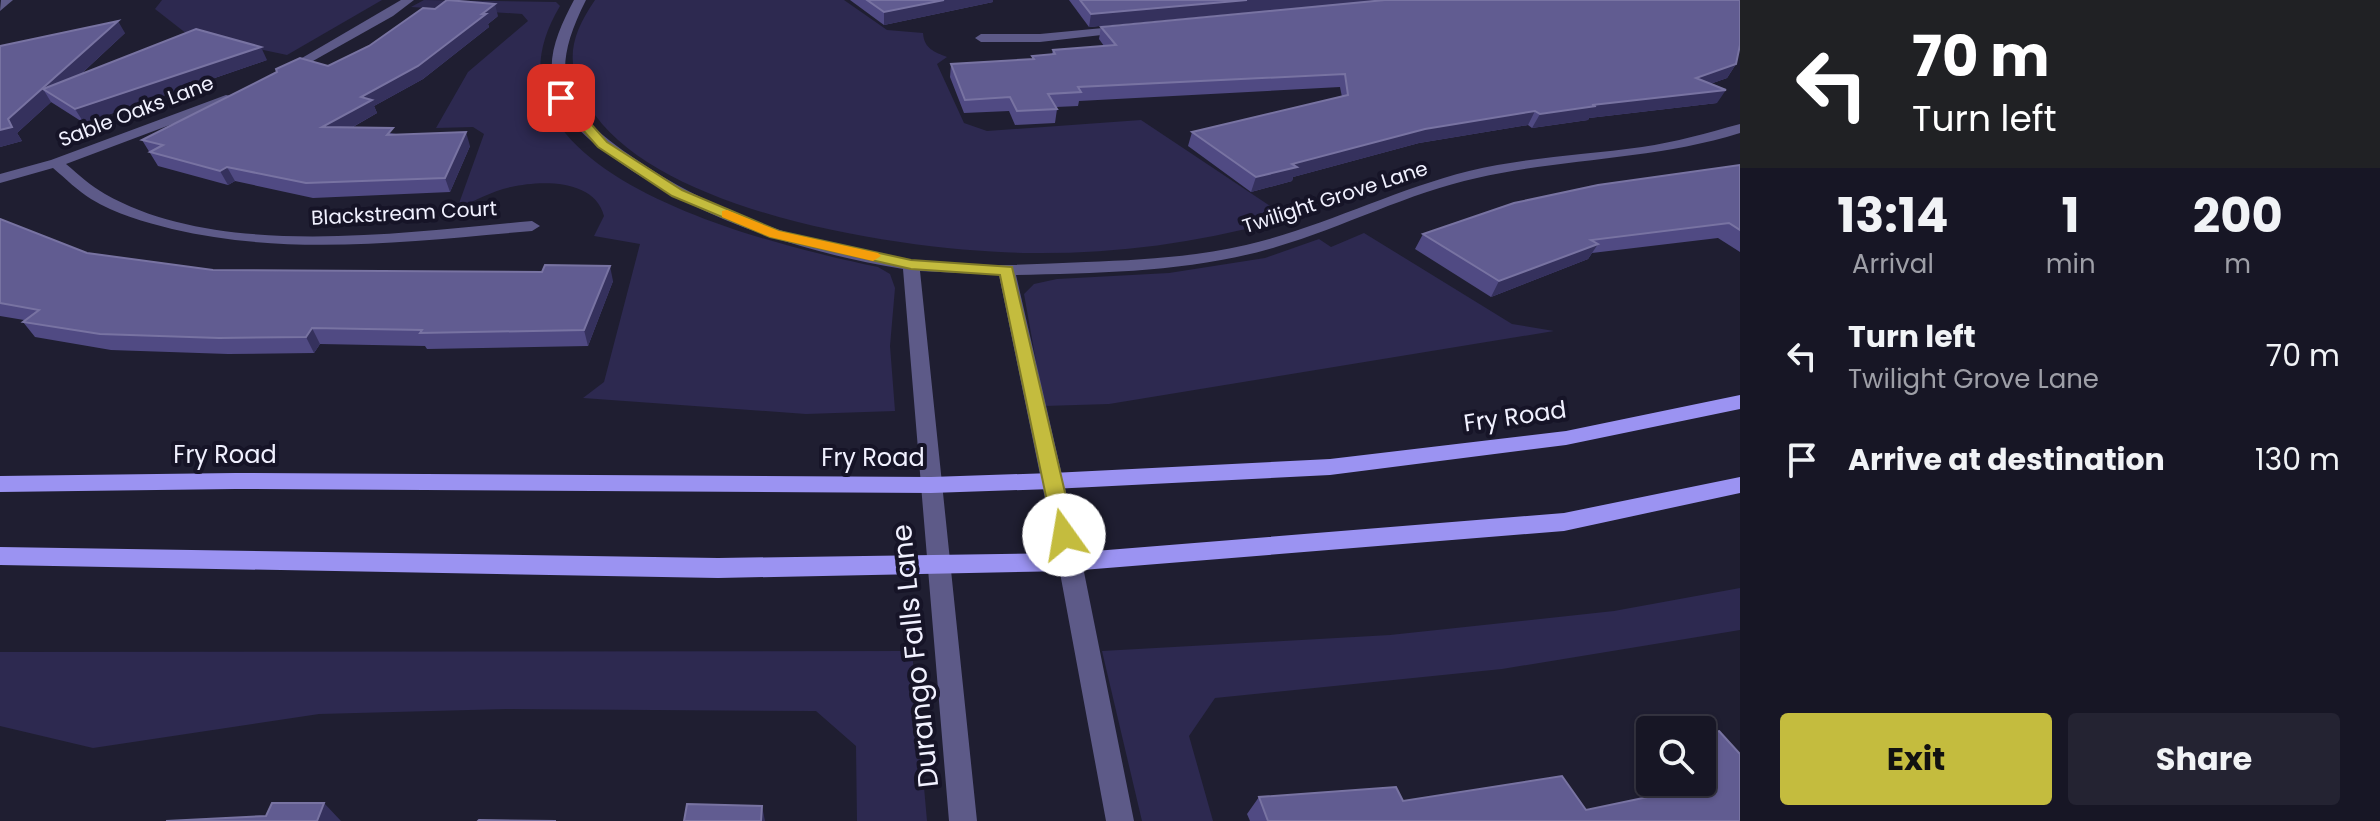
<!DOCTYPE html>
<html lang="en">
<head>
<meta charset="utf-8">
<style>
  body { margin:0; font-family:Poppins,sans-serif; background:#242332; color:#f1f3f6; height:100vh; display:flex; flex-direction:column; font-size:30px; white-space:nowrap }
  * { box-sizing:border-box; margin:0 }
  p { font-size:26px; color:#9e9fa7 }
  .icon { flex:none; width:44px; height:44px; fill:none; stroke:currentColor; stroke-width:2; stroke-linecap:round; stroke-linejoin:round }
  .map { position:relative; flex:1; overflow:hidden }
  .panel { display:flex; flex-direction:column; background:#171625; width:640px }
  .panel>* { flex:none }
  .banner { background:#202124; color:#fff; overflow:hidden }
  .fabs { position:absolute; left:1636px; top:716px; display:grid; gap:16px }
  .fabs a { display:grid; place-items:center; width:80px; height:80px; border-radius:8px; background:#171625; box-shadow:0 2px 6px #0004,0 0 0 2px #363542; font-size:40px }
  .pin { position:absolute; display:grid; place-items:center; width:68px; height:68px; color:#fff; margin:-34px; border-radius:16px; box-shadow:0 4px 12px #0006 }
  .me { position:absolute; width:88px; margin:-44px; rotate:347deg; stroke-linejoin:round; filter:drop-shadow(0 0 6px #0008) }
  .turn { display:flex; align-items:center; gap:28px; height:168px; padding:0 40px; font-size:36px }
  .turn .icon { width:104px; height:104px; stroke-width:2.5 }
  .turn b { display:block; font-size:56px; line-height:68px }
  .eta { display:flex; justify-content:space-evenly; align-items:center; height:136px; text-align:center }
  .eta b { font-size:48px; font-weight:700; line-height:56px }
  .cta { display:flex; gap:16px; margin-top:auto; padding:16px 40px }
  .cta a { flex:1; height:92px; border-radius:8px; background:#c4bc3e; color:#111; font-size:32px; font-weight:700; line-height:92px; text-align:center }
  .cta a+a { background:#242332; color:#f1f3f6 }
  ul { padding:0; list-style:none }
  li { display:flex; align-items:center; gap:24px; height:104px; padding:0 40px }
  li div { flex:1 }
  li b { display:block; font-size:30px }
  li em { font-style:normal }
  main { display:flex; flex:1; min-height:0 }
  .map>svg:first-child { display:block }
  .green { fill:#2d2950 }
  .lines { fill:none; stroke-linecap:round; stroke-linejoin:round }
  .minor { fill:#5d5a88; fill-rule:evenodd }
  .major { fill:#9b93f2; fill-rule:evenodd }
  .wall { fill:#504a83 }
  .shaded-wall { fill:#35315d }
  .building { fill:#615c91; stroke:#7873a2; stroke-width:2 }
  .route { fill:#c4bc3e; stroke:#7f7a28; stroke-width:2 }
  .slow { fill:#f59e0b }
  .labels { text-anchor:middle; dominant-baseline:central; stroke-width:8; stroke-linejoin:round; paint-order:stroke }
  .far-street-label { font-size:20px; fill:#f1f1ff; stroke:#161427 }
  .street-label { font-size:24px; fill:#f1f1ff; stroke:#161427 }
  .near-street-label { font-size:28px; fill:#f1f1ff; stroke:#161427 }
</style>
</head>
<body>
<main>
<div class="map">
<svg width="1740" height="821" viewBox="0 0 1740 821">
  <rect width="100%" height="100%" fill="#1f1e31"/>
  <g class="green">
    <polygon points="162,0 382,0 287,55 187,34 155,9"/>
    <path d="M424 0 556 2 560 6C459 173 773 245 878 267L890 274 895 288 890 346 895 411 806 414 583 398 604 382 640 244 594 236 604 216C595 179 541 180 511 187 492 191 474 201 457 209L484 134 473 127 436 128 468 72 528 21 522 14 411 7Z"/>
    <path d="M595 0H844L887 30 923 33C924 49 935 52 947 57L937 64 964 123 987 131 1141 120 1288 218C1204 242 1118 254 1030 253 912 252 655 215 589 106 564 65 569 38 595 0Z"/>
    <polygon points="1364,233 1512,324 1554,331 1109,404 1044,406 1024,294 1034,284 1057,279 1169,273 1265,258 1319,239 1331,247"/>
    <polygon points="1740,588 1740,630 1502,669 1215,698 1189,736 1213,821 1142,821 1102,651 1390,635 1614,611"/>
    <polygon points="912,651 927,821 857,821 856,746 816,711 507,709 319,714 93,748 0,726 0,652"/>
  </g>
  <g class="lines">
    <g class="minor">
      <polygon points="13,0 0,11 1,0"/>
      <polygon points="401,0 414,0 393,16 288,75 278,72"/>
      <path d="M574 0H586C547 77 563 109 631 156 719 218 832 254 939 263 988 267 1037 264 1086 262 1140 260 1194 257 1246 245 1323 227 1393 190 1469 171 1526 157 1585 155 1642 147 1676 142 1707 133 1740 124V133C1654 160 1564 158 1477 178 1408 193 1344 227 1276 247 1192 272 1103 273 1016 275L1082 562 1134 821H1106L1058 562 999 275 920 271 977 821H949L903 269C801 252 700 220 615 159 590 141 561 119 554 86 546 55 560 27 574 0Z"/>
      <polygon points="1124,26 1130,30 1128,32 1040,42 981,42 975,38 981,34 1040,34"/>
      <path d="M226 95 231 96V102L66 164C79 175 91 186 105 194 221 260 404 232 532 221L540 226 532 231C412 241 291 257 172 229 145 222 115 214 91 199 78 191 66 179 53 168L0 183V174L51 160Z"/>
    </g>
    <g class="major">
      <polygon points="1740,395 1740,409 1566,445 1330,475 1052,489 931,493 235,489 0,492 0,476 235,473 931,477 1052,473 1330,459 1566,431"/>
      <polygon points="1740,477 1740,493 1564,531 1070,571 718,578 0,565 0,547 718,558 1070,553 1564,513"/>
    </g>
  </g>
  <g class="wall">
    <polygon points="850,0 993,0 993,2 884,25"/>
    <polygon points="1069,0 1380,0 1089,27"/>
    <polygon points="498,16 488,24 489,27 423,79 374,106 377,113 353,127 470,146 450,192 313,198 235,181 228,185 158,166 142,140 328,66"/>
    <polygon points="1101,27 1736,64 1727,78 1710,84 1717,103 1589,118 1588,120 1532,128 1528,125 1419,143 1293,177 1292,181 1251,192 1188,146 1192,132 1342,97 1340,87 1079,101 1078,106 1056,107 1057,109 1055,123 1015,125 1009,111 964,113 950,77 951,64 1032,60 1032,56 1052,54 1053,50 1104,46 1099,39"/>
    <polygon points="125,33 81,74 267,60 84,123 51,102 17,133 22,141 0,147 0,46"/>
    <polygon points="1740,165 1740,252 1718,238 1592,253 1588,259 1491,297 1415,249 1423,234"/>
    <polygon points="0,219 87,253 213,270 613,281 588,346 427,349 425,346 320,344 314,353 228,354 111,350 35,337 23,322 24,320 0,316"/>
    <polygon points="1664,782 1702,782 1740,821 1250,821 1247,814 1259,797 1403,801 1586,810 1672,792"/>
  </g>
  <g class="shaded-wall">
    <polygon points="944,0 993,0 993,2 884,25 884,12"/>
    <polygon points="1247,0 1380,0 1089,27 1091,14"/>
    <polygon points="495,4 498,16 488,24 489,27 423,79 374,106 377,113 328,141 322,127 361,97"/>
    <polygon points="118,21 125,33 56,97 43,89 51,102 17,133 22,141 0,147 0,130 8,119"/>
    <polygon points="261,47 267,60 84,123 75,109"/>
    <polygon points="1736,64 1727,78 1687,92 1696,78"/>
    <polygon points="1726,90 1717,103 1589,118 1588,120 1532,128 1540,114 1592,105"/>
    <polygon points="1535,111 1528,125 1419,143 1293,177 1292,181 1251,192 1256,177 1292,164 1425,129"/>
    <polygon points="466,132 470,146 450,192 445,178"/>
    <polygon points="227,167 235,181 228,185 220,171"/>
    <polygon points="1598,244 1588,259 1491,297 1499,281"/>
    <polygon points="610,266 613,281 588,346 584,330"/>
    <polygon points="312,328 320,344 314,353 306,337"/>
    <polygon points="324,803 341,821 317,821"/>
    <polygon points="762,806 765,821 761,821"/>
  </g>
  <g class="building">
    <polygon points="447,0 495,4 482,14 486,14 418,66 361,97 372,100 322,127 393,128 387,135 466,132 445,178 306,183 227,167 220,171 150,152 163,145 142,140 277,72 276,69 300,58 328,66 369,46 423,8 435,9"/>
    <polygon points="867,0 944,0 884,12"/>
    <polygon points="1080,0 1247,0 1091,14"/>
    <polygon points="1385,0 1740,0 1740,45 1736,64 1696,78 1726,90 1592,105 1596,106 1540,114 1535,111 1425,129 1292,164 1297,167 1256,177 1192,132 1348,95 1345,74 1078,87 1081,92 1048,94 1057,109 1017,111 1010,97 965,100 951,64 1034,59 1032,56 1055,54 1053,50 1116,45 1101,27"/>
    <polygon points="118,21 8,119 12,127 0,130 0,46"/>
    <polygon points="196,29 261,47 75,109 43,89"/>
    <polygon points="1740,165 1740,230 1729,223 1591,240 1598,244 1499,281 1423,234 1514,203 1598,185"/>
    <polygon points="0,219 87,253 213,270 542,272 545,265 610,266 584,330 420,333 422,330 312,328 306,337 219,338 100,334 23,322 39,310 0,303"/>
    <polygon points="1719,731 1740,754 1740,821 1268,821 1259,797 1396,787 1403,801 1562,776 1586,810 1705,785 1702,781 1702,735"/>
    <polygon points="272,803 324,803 317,821 166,821 266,816"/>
    <polygon points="687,804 762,806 761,821 684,821"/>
    <polygon points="479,820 556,821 478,821"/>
  </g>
  <polygon class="route" points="557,96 566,96 607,142 682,190 779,231 911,260 1012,267 1075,535 1072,541 1057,541 1054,535 1000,275 911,269 770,237 672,196 598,147 557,101"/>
  <polygon class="slow" points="727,210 779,231 878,253 881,256 873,261 770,237 722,217 722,211"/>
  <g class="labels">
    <g class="far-street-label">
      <text transform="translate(136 111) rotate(-21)">Sable Oaks Lane</text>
      <text transform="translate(1335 197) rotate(-18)">Twilight Grove Lane</text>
      <text transform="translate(404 213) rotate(-3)">Blackstream Court</text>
    </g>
    <g class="street-label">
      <text transform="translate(1515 416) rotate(-8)">Fry Road</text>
      <text x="225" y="454">Fry Road</text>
      <text x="873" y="457">Fry Road</text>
    </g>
    <g class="near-street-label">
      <text transform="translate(915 656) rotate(-96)">Durango Falls Lane</text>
    </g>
  </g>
</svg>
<div class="fabs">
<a><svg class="icon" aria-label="search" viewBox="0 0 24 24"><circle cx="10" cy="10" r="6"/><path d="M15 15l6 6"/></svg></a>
</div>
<div class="pin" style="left:561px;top:98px;background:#d93025"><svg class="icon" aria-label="arrive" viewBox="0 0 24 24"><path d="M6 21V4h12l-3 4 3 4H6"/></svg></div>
<svg class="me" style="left:1064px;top:535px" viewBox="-20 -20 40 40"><circle r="19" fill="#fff"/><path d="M0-13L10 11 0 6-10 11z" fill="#c4bc3e"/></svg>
</div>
<section class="panel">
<div class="banner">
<div class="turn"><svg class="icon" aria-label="left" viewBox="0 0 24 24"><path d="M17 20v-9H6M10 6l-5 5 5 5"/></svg><div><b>70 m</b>Turn left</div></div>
</div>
<div class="eta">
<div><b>13:14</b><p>Arrival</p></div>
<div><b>1</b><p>min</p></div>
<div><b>200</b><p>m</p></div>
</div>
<ul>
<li><svg class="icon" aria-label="left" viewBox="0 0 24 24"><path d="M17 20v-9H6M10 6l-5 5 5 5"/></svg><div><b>Turn left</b><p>Twilight Grove Lane</p></div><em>70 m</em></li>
<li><svg class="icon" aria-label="arrive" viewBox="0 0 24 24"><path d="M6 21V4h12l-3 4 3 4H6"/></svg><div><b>Arrive at destination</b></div><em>130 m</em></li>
</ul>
<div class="cta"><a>Exit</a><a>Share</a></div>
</section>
</main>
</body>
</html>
